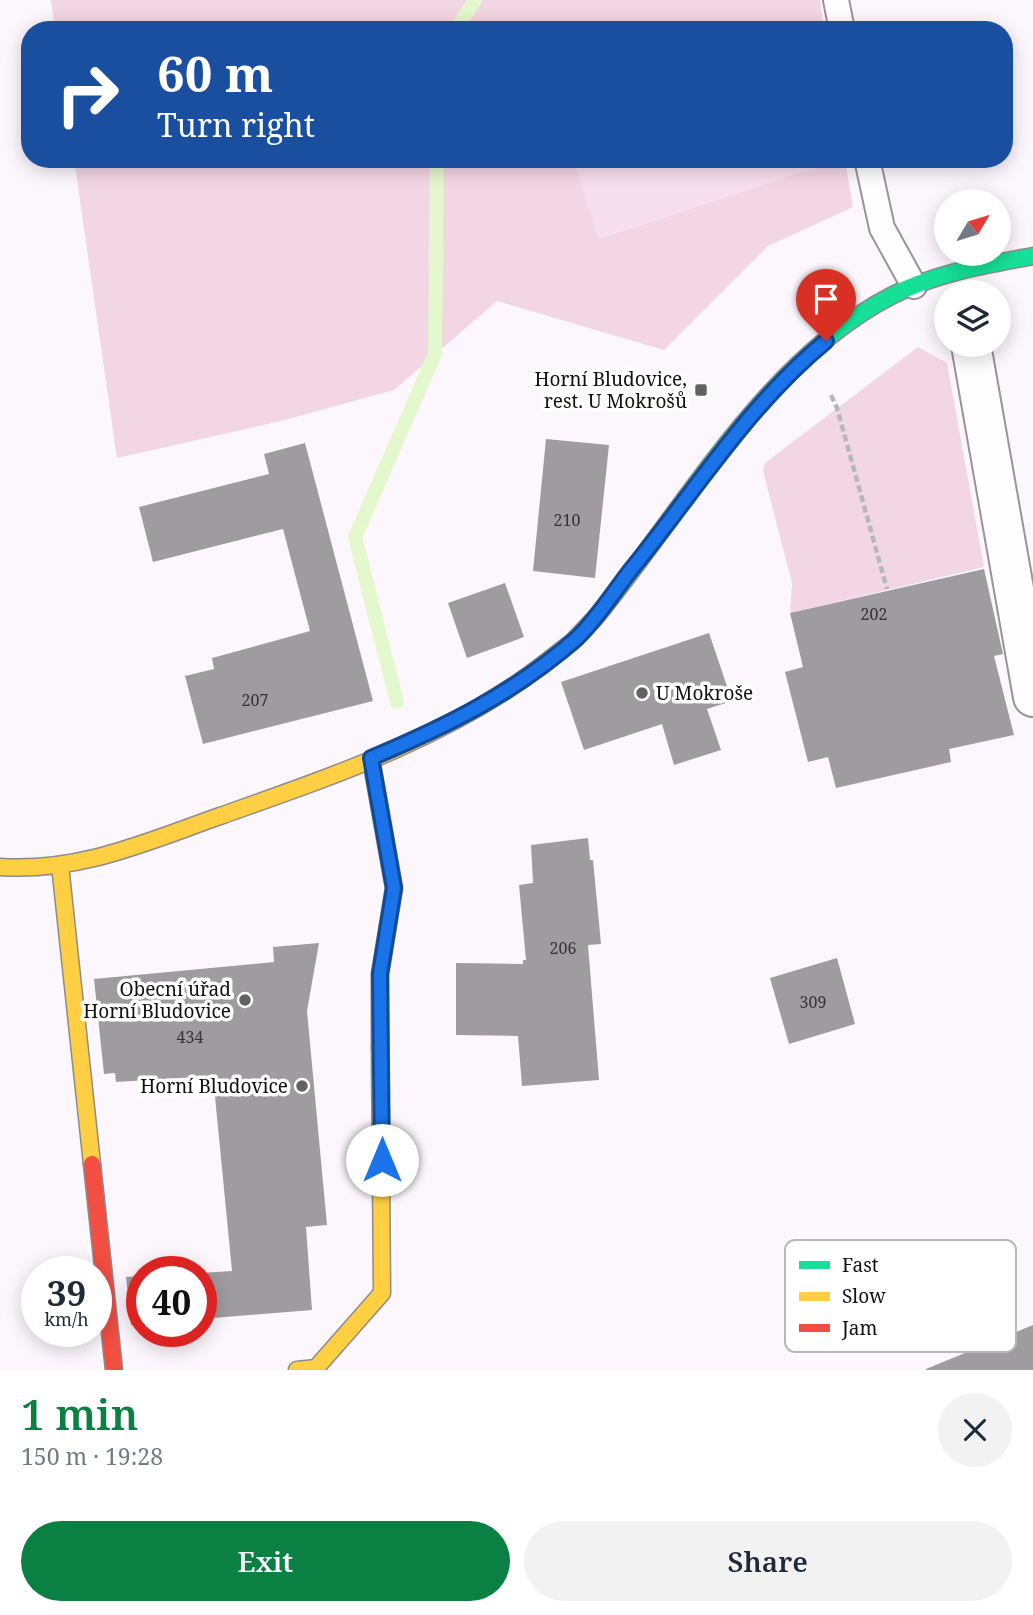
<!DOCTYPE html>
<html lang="en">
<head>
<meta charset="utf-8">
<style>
  body { margin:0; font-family:"Noto Serif",serif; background:#f2f2f3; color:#1f2937; height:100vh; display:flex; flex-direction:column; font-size:26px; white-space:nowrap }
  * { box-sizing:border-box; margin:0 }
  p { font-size:23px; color:#747a83 }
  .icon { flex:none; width:38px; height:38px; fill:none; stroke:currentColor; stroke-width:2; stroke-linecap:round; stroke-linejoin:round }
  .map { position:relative; height:1370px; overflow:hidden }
  .side { display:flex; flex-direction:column; background:#fff; flex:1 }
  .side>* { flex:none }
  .guide { position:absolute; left:21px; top:21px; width:992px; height:147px; border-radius:28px; box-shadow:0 4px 18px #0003; background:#1a4fa0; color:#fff; overflow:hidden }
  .needle { width:46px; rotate:52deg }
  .tools { position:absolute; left:934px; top:189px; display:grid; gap:14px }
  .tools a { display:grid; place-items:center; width:77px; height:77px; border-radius:50%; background:#fff; box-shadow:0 4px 18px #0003; font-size:35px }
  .speed { position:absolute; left:21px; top:1256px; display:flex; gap:14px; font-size:35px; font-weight:700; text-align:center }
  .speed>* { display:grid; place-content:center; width:91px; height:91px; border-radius:50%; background:#fff; box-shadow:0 4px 18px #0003; line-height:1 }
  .speed small { font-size:18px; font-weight:400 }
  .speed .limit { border:10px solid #d22; background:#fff; color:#111 }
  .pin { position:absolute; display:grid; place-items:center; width:60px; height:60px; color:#fff; margin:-72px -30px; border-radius:50% 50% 50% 0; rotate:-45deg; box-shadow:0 0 7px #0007 }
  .pin .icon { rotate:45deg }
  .me { position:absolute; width:77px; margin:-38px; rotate:0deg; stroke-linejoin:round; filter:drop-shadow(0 0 5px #0008) }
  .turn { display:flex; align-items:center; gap:24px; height:147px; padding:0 21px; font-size:32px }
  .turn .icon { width:91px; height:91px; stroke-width:2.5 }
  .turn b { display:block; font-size:49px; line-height:60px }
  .round { display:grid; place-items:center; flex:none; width:74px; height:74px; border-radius:37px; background:#f2f2f3 }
  .summary { display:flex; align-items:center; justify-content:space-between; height:119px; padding:0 21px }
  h1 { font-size:42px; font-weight:600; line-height:52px; color:#0b8043 }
  .cta { display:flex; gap:14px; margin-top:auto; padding:14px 21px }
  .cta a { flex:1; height:80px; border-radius:42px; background:#0b8043; color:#fff; font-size:28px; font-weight:600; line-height:80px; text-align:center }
  .cta a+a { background:#f2f2f3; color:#1f2937 }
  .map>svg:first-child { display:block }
  .green { fill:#f3d6e3 }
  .pitch { fill:#f7e0ed }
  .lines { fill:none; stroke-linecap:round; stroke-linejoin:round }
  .stream { stroke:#e3f8cc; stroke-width:14 }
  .building { fill:#9f9ca0 }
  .lane-casing { stroke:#979597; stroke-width:28 }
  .street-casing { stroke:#979597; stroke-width:42 }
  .fast-casing { stroke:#8d8b8d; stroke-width:19 }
  .slow-casing { stroke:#8d8b8d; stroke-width:19 }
  .jam-casing { stroke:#8d8b8d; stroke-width:19 }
  .path { stroke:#b9b8b9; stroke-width:4.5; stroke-dasharray:7 3.5; stroke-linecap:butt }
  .lane { stroke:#fffeff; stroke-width:24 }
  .street { stroke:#fffeff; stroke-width:38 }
  .fast { stroke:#16e098; stroke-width:16 }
  .slow { stroke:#ffcf43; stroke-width:16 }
  .jam { stroke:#f24e42; stroke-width:16 }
  .route-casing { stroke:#114b97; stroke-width:18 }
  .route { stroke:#1a73e8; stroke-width:12 }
  .poi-dot { fill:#636263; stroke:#fff; stroke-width:2.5 }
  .labels { text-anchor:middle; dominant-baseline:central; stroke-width:7; stroke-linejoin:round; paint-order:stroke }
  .number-label { font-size:16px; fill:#343435 }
  .poi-label { font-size:19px; fill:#111; stroke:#fff; text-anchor:end }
  .key { fill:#fff; stroke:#b8b8b8; stroke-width:2 }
  .key-label { font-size:19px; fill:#111 }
</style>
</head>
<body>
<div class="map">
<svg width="1033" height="1370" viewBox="0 0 1033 1370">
  <rect width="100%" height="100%" fill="#fcf7fc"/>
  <g class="green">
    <polygon points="51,0 820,0 824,30 55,30"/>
    <polygon points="74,159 845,159 853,207 768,246 664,350 497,301 394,390 281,421 117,458"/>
    <polygon points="918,347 947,363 984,567 790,613 792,583 763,471 765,463"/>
  </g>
  <polygon class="pitch" points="573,159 830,159 831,163 599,239"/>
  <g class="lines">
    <g class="stream">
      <polyline points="456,30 475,0"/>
      <polyline points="397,702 355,537 435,354 437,159"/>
    </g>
  </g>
  <g class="building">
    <polygon points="546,439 609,445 595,578 533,571"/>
    <polygon points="305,443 373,701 203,744 185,676 214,669 212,658 310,631 283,529 153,562 139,507 269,474 264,454"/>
    <polygon points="984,569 1003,654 994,656 1014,735 949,749 951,762 836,788 828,757 808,762 785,672 803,667 790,613"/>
    <polygon points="505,583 524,637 467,658 448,603"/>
    <polygon points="709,633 732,701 707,709 721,750 674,765 662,724 584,750 561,682"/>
    <polygon points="588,838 590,860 593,860 601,944 588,945 599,1080 522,1086 518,1036 456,1035 456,963 523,964 523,960 526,960 519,885 533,883 531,845"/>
    <polygon points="319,943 307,1011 327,1225 306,1227 312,1310 201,1319 201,1273 232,1271 213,1076 116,1082 115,1073 104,1074 94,979 274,962 273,947"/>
    <polygon points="837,958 855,1024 789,1044 770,978"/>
    <polygon points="142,1276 142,1324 131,1325 126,1277"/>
    <polygon points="1033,1325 1033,1370 926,1370 926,1369"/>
  </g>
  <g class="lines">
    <g class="lane-casing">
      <g id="lane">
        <polyline points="836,0 842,30"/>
        <polyline points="867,159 882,228 914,286"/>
      </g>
    </g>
    <g class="street-casing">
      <polyline id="street" points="971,345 1033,697"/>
    </g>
    <g class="fast-casing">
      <g id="fast">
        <path d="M541 666 572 642 595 618C683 511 765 361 891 296 935 273 985 265 1033 256"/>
        <polyline points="371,759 394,888 380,974 380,1047"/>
      </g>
    </g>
    <g class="slow-casing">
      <g id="slow">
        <polyline points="60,865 92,1164"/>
        <path d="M0 867C81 872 146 842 220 816 330 777 447 738 541 666"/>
        <polyline points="297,1370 316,1368 382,1293 380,1047"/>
      </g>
    </g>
    <g class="jam-casing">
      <polyline id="jam" points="92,1164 114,1370"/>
    </g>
    <polyline class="path" points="831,395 837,408 887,589"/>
    <use href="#lane" class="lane"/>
    <use href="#street" class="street"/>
    <use href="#fast" class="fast"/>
    <use href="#slow" class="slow"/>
    <use href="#jam" class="jam"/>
  </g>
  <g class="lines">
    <g class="route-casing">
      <path id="route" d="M382 1160 380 974 394 888 371 758C445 727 516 692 577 638 597 619 613 593 630 571 694 493 747 406 826 341"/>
    </g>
    <use href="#route" class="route"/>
  </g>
  <g class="poi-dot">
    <rect x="694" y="383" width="14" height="14" rx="3.5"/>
    <circle cx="642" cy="693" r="7"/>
    <circle cx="245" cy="1000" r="7"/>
    <circle cx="302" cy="1086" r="7"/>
  </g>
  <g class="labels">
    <g class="number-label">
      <text x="567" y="520">210</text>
      <text x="874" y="614">202</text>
      <text x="255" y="700">207</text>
      <text x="563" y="948">206</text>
      <text x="813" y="1002">309</text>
      <text x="190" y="1037">434</text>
    </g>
    <g class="poi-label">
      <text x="687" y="379">Horní Bludovice,<tspan x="687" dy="22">rest. U Mokrošů</tspan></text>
      <text x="656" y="693" text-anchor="start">U Mokroše</text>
      <text x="231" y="989">Obecní úřad<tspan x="231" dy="22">Horní Bludovice</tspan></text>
      <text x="288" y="1086">Horní Bludovice</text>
    </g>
  </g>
  <rect x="785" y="1240" width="231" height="112" rx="10" class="key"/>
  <rect x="799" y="1261" width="31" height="8" fill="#16e098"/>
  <rect x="799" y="1292" width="31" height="9" fill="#ffcf43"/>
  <rect x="799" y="1324" width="31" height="8" fill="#f24e42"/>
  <g class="key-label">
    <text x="842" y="1272">Fast</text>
    <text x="842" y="1303">Slow</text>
    <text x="842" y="1335">Jam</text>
  </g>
</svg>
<div class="tools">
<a><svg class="needle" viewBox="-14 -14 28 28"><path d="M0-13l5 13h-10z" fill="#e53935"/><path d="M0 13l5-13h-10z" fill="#747a83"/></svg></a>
<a><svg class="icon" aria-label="layers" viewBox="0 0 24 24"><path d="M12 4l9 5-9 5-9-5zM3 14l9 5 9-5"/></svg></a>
</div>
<div class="speed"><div>39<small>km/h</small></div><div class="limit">40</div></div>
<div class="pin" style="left:826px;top:341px;background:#d93025"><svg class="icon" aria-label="arrive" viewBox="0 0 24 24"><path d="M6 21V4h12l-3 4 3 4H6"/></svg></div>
<svg class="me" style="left:382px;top:1160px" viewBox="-20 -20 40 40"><circle r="19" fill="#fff"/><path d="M0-13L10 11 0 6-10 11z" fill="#1a73e8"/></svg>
<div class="guide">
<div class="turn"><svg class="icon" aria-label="right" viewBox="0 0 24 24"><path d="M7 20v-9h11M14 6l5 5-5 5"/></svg><div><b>60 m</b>Turn right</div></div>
</div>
</div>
<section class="side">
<div class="summary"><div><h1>1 min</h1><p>150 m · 19:28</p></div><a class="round"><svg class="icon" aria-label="close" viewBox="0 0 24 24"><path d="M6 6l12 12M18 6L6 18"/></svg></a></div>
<div class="cta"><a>Exit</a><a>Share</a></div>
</section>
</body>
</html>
